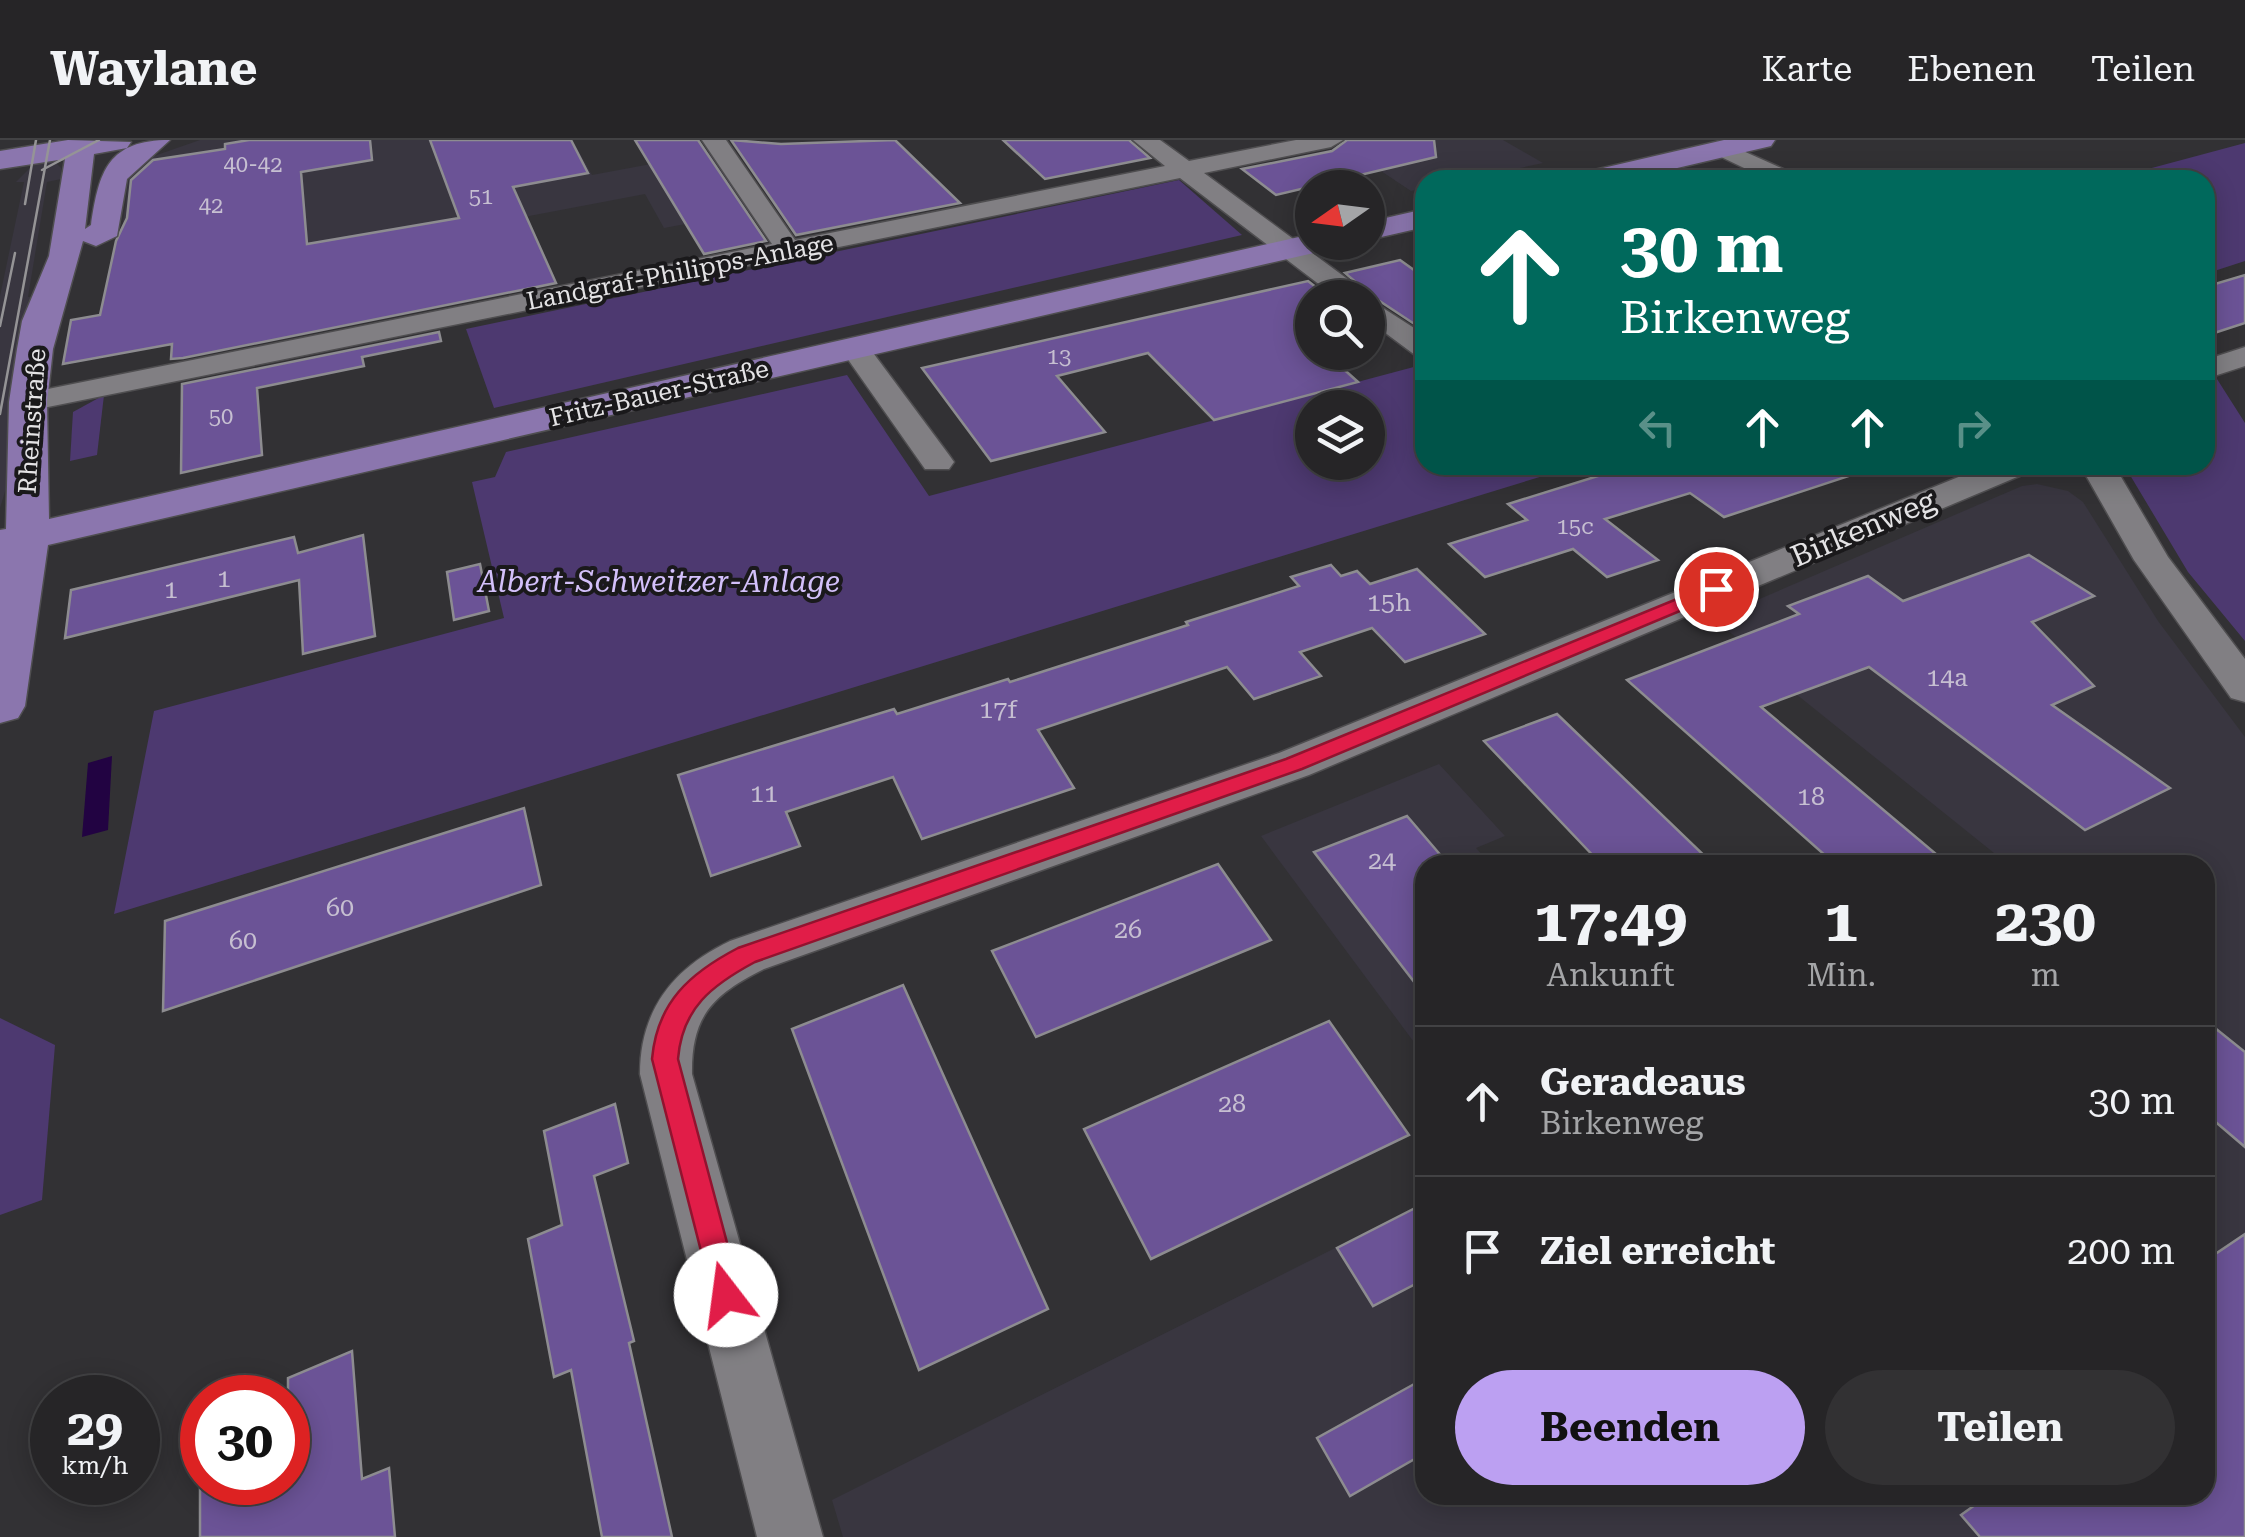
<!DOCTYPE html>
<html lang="de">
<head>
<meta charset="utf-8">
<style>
  body { margin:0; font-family:"Roboto Serif",serif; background:#323133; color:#f1f3f6; height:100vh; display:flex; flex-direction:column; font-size:38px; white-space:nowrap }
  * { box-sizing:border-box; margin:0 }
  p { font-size:32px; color:#a4a5a7 }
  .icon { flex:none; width:55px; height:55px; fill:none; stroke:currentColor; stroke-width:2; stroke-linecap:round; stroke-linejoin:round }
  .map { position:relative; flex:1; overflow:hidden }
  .panel { position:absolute; left:1415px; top:715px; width:800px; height:650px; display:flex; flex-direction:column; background:#262527; border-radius:30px; box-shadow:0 5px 25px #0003,0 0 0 2px #424244 }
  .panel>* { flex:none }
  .top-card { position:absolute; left:1415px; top:30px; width:800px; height:305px; border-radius:30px; box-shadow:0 5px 25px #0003,0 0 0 2px #424244; background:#00695c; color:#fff; overflow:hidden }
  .needle { width:65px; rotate:256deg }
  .controls { position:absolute; left:1295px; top:30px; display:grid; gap:20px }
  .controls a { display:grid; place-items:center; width:90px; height:90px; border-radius:50%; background:#262527; box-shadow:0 5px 25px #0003,0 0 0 2px #424244; font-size:50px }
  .speed { position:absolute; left:30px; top:1235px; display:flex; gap:20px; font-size:50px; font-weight:700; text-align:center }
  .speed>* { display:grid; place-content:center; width:130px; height:130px; border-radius:50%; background:#262527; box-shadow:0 5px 25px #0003,0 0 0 2px #424244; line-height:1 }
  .speed small { font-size:25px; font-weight:400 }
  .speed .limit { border:15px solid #d22; background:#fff; color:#111 }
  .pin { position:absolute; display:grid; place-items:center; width:85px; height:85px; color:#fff; margin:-42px; border:5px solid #fff; border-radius:50%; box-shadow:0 2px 10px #0007 }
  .me { position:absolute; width:110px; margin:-55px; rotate:345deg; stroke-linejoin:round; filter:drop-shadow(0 0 8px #0008) }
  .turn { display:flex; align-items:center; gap:35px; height:210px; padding:0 40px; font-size:45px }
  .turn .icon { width:130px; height:130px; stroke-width:2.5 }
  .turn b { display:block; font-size:70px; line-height:85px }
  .lanes { display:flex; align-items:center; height:95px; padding:0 40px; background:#0003; justify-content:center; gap:50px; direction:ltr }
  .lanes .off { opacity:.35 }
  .eta { display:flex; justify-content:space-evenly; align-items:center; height:170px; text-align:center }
  .eta b { font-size:60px; font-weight:700; line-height:70px }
  .primary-button { display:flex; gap:20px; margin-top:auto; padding:20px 40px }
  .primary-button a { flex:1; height:115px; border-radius:60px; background:#bca0f2; color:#111; font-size:40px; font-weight:700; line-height:115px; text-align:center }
  .primary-button a+a { background:#323133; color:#f1f3f6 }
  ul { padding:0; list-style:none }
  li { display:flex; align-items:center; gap:30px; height:150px; padding:0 40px; border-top:2px solid #424244 }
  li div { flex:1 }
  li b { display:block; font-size:38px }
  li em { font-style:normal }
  header { display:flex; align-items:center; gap:60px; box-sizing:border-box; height:140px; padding:0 50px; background:#262527; border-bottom:2px solid #424244 }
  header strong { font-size:48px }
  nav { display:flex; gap:55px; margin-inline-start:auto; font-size:35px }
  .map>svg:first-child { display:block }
  .built { fill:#393640 }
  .green { fill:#4d3970; fill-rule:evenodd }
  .water { fill:#220342 }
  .building { fill:#6b5396; stroke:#8d8c90; stroke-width:2.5 }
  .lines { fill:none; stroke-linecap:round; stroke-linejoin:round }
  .minor-casing { stroke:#4f4e50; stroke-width:3 }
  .primary-casing { stroke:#4f4e50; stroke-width:3 }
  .minor { fill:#817f83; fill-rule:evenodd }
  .primary { fill:#8b76ae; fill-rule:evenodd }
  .tram { stroke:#959496; stroke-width:2.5 }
  .route { fill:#e11d48; stroke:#92132f; stroke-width:2.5 }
  .labels { text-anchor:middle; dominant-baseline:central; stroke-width:8; stroke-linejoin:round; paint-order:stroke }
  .far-number-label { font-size:22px; fill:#c6bfd1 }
  .far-street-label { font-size:25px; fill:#e4e3e5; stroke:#1a191b }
  .number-label { font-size:25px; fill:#c6bfd1 }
  .street-label { font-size:30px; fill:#e4e3e5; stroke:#1a191b }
  .park-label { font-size:30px; font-style:italic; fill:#d3c0fa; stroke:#1a191b }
</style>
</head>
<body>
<header>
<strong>Waylane</strong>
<nav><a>Karte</a><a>Ebenen</a><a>Teilen</a></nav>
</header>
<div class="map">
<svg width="2245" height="1397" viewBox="0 0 2245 1397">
  <rect width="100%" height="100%" fill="#323134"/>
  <g class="built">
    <polygon points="200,0 516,0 494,15 573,1 592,35 721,11 761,70 664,88 645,54 338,112 114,147 131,24"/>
    <polygon points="1382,0 1503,0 1543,23 1464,40 1425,40 1425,48 1411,51 1378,29"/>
    <polygon points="38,20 55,22 61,28 61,39 47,42 28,157 34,157 18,223 7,345 0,368 0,156 24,42 16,42"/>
    <polygon points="2037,344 2068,351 2083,362 2158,481 2245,597 2245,1397 843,1397 832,1360 1425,1063 1425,1355 2205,1355 2205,725 2009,725 1796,554 1803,550 1713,479 2022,346"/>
    <polygon points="1439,624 1505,696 1476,708 1491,725 1425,725 1425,917 1261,696"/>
  </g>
  <g class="green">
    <polygon points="2245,3 2245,121 2205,134 2205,40 2107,40"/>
    <polygon points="1179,40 1242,95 494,268 466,189"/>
    <path d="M1425 224V325H1579L114 774 154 571 504 478 472 342 495 337 506 312 847 235 929 356ZM1312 268H1368V322H1312Z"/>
    <polygon points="2217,239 2245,283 2245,501 2188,432 2124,325 2205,325 2205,243"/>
    <polygon points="104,255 97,315 70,321 73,272"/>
    <polygon points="0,878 55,905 42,1060 0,1075"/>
  </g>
  <polygon class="water" points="112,616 108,690 82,697 88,623"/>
  <g class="building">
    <polygon points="249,0 370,0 372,20 301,32 307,104 459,78 430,0 571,0 588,33 513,47 556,143 183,218 171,219 172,204 63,224 71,180 100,175 116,101 127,78 131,40 153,20 225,9 225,4"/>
    <polygon points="635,0 698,0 766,101 704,114"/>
    <polygon points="731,0 781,4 895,0 960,63 796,95"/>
    <polygon points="1003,0 1129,0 1150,18 1045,39"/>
    <polygon points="1347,0 1434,0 1436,17 1276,55 1242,29 1332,11"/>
    <polygon points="1400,120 1425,138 1425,191 1372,156 1345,133"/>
    <polygon points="2245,135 2245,183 2205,196 2205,147"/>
    <polygon points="1308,141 1330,158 1312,158 1312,212 1343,212 1329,216 1358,242 1214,280 1148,213 1057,236 1105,292 991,321 922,228"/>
    <polygon points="439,192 441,201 362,217 364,226 257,248 262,315 181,333 182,244"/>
    <polygon points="1584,325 1860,325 1861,332 1724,377 1690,353 1605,379 1658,420 1607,437 1573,409 1485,437 1449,404 1527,380 1508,364 1598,336"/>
    <polygon points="363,395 375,496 303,514 299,440 65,498 71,450 294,397 298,413"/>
    <polygon points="2029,415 2094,456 2032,482 2094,546 2052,565 2170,648 2085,690 1869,527 1761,567 1949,725 1836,725 1627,540 1799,474 1788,466 1868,436 1903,461"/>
    <polygon points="480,424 489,471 454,480 447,432"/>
    <polygon points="1331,425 1341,436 1357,431 1370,444 1417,429 1485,494 1405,522 1372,488 1300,512 1321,536 1254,559 1227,527 1038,590 1074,648 922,699 893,637 786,672 800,706 711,736 678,635 894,569 897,574 1008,539 1010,542 1188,485 1186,482 1299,446 1291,437"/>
    <polygon points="1557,574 1714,725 1602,725 1484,601"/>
    <polygon points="524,668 541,745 163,871 165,781"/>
    <polygon points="1407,676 1449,725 1425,725 1425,856 1314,712"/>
    <polygon points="1218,724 1271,800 1036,897 992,811"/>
    <polygon points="903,845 1048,1169 919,1230 792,889"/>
    <polygon points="2205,880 2245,912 2245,1007 2205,973"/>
    <polygon points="1329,881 1409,995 1151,1119 1084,989"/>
    <polygon points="615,964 628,1023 594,1036 634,1201 629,1203 672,1397 602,1397 571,1230 554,1237 528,1099 562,1085 544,991"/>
    <polygon points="1425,1063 1425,1139 1373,1166 1337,1108"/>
    <polygon points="2245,1094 2245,1397 1980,1397 1961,1375 1989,1355 2205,1355 2205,1121"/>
    <polygon points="352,1211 362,1339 389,1328 395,1397 200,1397 200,1342 288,1342 288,1238"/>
    <polygon points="1425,1238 1425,1313 1350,1356 1317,1298"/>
  </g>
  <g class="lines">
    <g class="minor-casing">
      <g id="minor">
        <polygon points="702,0 726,0 795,100 1165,26 1133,0 1160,0 1189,21 1296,0 1343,0 1331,7 1204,33 1365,152 1369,159 1425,195 1425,218 1415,215 1368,180 1368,158 1337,158 1180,38 28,271 12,262 28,253 772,104"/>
        <polygon points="1723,2 1797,35 1800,40 1769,40 1715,14 1711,9"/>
        <polygon points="855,199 865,202 949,315 954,322 949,329 925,329 840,208"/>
        <polygon points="2245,207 2245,226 2205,239 2205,220"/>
        <path d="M1988 325H2034L2029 332 1309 635 764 829C714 854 691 875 692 934L823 1397H757L640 934C640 870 673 828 730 801L1279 613Z"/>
        <polygon points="2080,325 2114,325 2168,417 2245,519 2245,562 2231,558 2134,420"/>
      </g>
    </g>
    <g class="primary-casing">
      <g id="primary">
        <path d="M68 0 131 2 127 8 94 14 85 89 91 85C99 31 108 0 170 0L127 39 117 96 96 106 83 101 53 209 47 262 49 379 1312 94V102H1334L1318 112 48 405 25 566 18 578 0 583V390L6 389 9 262 17 209 22 181 49 116 65 19 0 29V11Z"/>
        <polygon points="1724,0 1775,0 1771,6 1626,40 1573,40 1577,34"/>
        <polygon points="1425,69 1425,87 1368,100 1368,82"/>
      </g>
    </g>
    <use href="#minor" class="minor"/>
    <use href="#primary" class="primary"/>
    <g class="tram">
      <polyline points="42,30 99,0"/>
      <polyline points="25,64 36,0"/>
      <polyline points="0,186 15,113"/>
      <polyline points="0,274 50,0"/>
    </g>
  </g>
  <path class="route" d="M1716 443 1725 449 1723 453 1302 629 755 822C712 845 682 868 678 919L741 1155 737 1166 726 1170 715 1166 652 919C657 862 690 833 738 808L1286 619Z"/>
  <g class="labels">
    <g class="far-number-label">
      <text x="253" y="24">40-42</text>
      <text x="481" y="56">51</text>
      <text x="211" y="65">42</text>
      <text x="1059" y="216">13</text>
      <text x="221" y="276">50</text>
      <text x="1575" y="386">15c</text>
    </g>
    <g class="far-street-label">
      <text transform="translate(680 132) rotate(-11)">Landgraf-Philipps-Anlage</text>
      <text transform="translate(659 253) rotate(-13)">Fritz-Bauer-Straße</text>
      <text transform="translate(32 281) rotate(-86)">Rheinstraße</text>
    </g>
    <g class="number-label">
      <text x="224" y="438">1</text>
      <text x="171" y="449">1</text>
      <text x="1389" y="462">15h</text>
      <text x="1947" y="537">14a</text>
      <text x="998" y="569">17f</text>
      <text x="764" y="653">11</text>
      <text x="1811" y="656">18</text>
      <text x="1382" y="720">24</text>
      <text x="340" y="767">60</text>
      <text x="1128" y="789">26</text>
      <text x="243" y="800">60</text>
      <text x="1232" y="963">28</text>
    </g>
    <g class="street-label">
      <text transform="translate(1863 388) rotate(-23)">Birkenweg</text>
    </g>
    <g class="park-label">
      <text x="659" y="441">Albert-Schweitzer-Anlage</text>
    </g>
  </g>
</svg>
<div class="controls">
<a><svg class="needle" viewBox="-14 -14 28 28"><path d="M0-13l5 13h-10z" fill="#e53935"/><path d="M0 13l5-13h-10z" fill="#a4a5a7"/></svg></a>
<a><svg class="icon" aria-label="search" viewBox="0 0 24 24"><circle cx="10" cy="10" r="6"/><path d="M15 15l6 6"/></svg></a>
<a><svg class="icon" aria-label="layers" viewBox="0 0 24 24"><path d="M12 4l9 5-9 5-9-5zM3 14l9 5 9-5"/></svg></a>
</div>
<div class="speed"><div>29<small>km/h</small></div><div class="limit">30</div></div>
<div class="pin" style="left:1716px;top:449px;background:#d93025"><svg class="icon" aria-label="arrive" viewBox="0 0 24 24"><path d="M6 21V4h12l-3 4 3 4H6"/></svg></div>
<svg class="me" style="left:726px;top:1155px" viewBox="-20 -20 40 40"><circle r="19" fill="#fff"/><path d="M0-13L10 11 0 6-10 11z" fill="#e11d48"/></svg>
<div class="top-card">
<div class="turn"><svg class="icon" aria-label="ahead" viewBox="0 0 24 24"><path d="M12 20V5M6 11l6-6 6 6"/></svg><div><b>30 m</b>Birkenweg</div></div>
<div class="lanes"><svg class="icon off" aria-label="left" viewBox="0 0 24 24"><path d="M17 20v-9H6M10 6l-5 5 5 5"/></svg><svg class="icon" aria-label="ahead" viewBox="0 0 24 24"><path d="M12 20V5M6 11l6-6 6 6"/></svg><svg class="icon" aria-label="ahead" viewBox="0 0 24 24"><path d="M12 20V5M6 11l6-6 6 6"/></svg><svg class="icon off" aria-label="right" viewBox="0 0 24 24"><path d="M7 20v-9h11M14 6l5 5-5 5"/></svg></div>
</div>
<section class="panel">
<div class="eta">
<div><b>17:49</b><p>Ankunft</p></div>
<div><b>1</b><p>Min.</p></div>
<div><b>230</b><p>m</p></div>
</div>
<ul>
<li><svg class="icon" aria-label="ahead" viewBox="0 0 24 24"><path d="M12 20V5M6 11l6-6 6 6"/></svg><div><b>Geradeaus</b><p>Birkenweg</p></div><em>30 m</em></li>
<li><svg class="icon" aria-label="arrive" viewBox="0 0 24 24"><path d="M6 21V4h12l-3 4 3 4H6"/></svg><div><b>Ziel erreicht</b></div><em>200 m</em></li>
</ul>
<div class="primary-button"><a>Beenden</a><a>Teilen</a></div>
</section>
</div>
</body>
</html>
